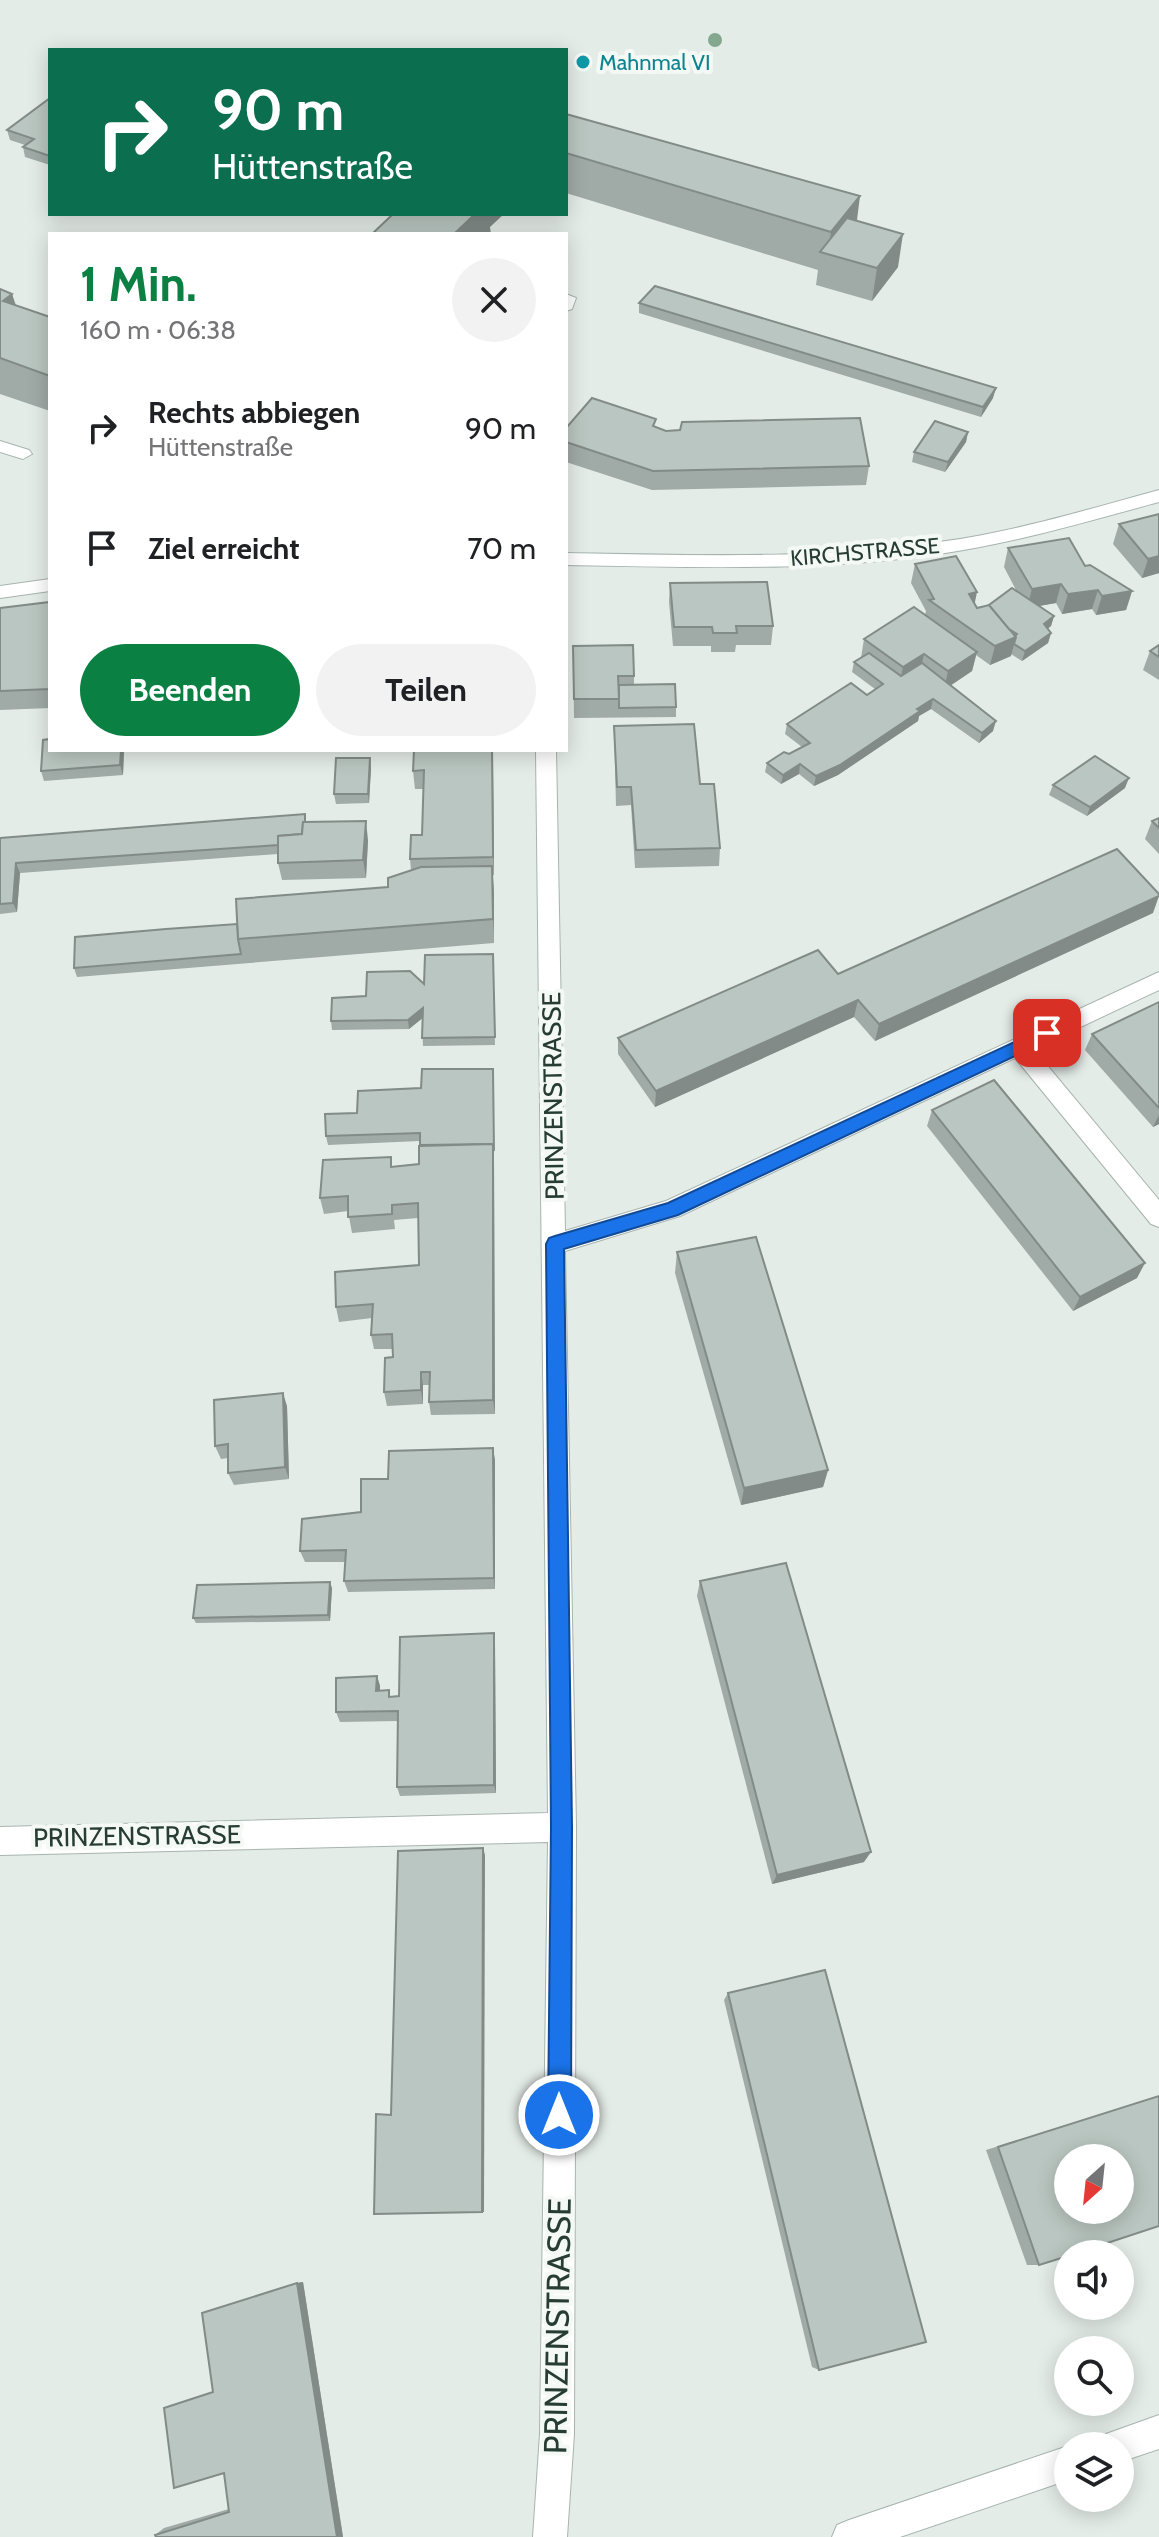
<!DOCTYPE html>
<html lang="de">
<head>
<meta charset="utf-8">
<style>
  body { margin:0; font-family:Cabin,sans-serif; background:#f2f2f2; color:#202124; height:100vh; display:flex; flex-direction:column; font-size:30px; white-space:nowrap }
  * { box-sizing:border-box; margin:0 }
  p { font-size:26px; color:#757577 }
  .icon { flex:none; width:44px; height:44px; fill:none; stroke:currentColor; stroke-width:2; stroke-linecap:round; stroke-linejoin:round }
  .map { position:relative; flex:1; overflow:hidden }
  .details { position:absolute; left:48px; top:232px; width:520px; height:520px; display:flex; flex-direction:column; background:#fff; border-radius:0px; box-shadow:0 4px 20px #0003 }
  .details>* { flex:none }
  .guide { position:absolute; left:48px; top:48px; width:520px; height:168px; border-radius:0px; box-shadow:0 4px 20px #0003; background:#0b6e4f; color:#fff; overflow:hidden }
  .needle { width:52px; rotate:207deg }
  .tools { position:absolute; left:1054px; top:2144px; display:grid; gap:16px }
  .tools a { display:grid; place-items:center; width:80px; height:80px; border-radius:50%; background:#fff; box-shadow:0 4px 20px #0003; font-size:40px }
  .pin { position:absolute; display:grid; place-items:center; width:68px; height:68px; color:#fff; margin:-34px; border-radius:16px; box-shadow:0 4px 12px #0006 }
  .me { position:absolute; width:88px; margin:-44px; rotate:0deg; stroke-linejoin:round; filter:drop-shadow(0 0 6px #0008) }
  .turn { display:flex; align-items:center; gap:28px; height:168px; padding:0 32px; font-size:36px }
  .turn .icon { width:104px; height:104px; stroke-width:2.5 }
  .turn b { display:block; font-size:56px; line-height:68px }
  .round { display:grid; place-items:center; flex:none; width:84px; height:84px; border-radius:42px; background:#f2f2f2 }
  .head { display:flex; align-items:center; justify-content:space-between; height:136px; padding:0 32px }
  h1 { font-size:48px; font-weight:700; line-height:60px; color:#0b8043 }
  .action { display:flex; gap:16px; margin-top:auto; padding:16px 32px }
  .action a { flex:1; height:92px; border-radius:48px; background:#0b8043; color:#fff; font-size:32px; font-weight:700; line-height:92px; text-align:center }
  .action a+a { background:#f2f2f2; color:#202124 }
  ul { padding:0; list-style:none }
  li { display:flex; align-items:center; gap:24px; height:120px; padding:0 32px }
  li div { flex:1 }
  li b { display:block; font-size:30px }
  li em { font-style:normal }
  .map>svg:first-child { display:block }
  .lines { fill:none; stroke-linecap:round; stroke-linejoin:round }
  .service-casing { stroke:#a7b4ae; stroke-width:2 }
  .minor-casing { stroke:#a7b4ae; stroke-width:2 }
  .service { fill:#fff; fill-rule:evenodd }
  .minor { fill:#fff; fill-rule:evenodd }
  .tree { fill:#83a78f }
  .wall { fill:#a0aaa6 }
  .shaded-wall { fill:#828b87 }
  .building { fill:#bac6c1; stroke:#828b87; stroke-width:2; fill-rule:evenodd }
  .route { fill:#1a73e8; stroke:#114b97; stroke-width:2 }
  .culture-dot { fill:#0f9aa8; stroke:#f4f9f6; stroke-width:3 }
  .labels { text-anchor:middle; dominant-baseline:central; stroke-width:8; stroke-linejoin:round; paint-order:stroke }
  .far-culture-label { font-size:22px; fill:#0d838f; stroke:#f4f9f6; text-anchor:start }
  .far-street-label { font-size:22px; fill:#263c34; stroke:#f4f9f6 }
  .street-label { font-size:26px; fill:#263c34; stroke:#f4f9f6 }
  .near-street-label { font-size:32px; fill:#263c34; stroke:#f4f9f6 }
</style>
</head>
<body>
<div class="map">
<svg width="1159" height="2537" viewBox="0 0 1159 2537">
  <rect width="100%" height="100%" fill="#e4ece8"/>
  <g class="lines">
    <g class="service-casing">
      <polygon id="service" points="1019,1038 1027,1041 1159,1200 1159,1227 1151,1224 1011,1053 1008,1047 1011,1041"/>
    </g>
    <g class="minor-casing">
      <g id="minor">
        <polygon points="566,294 576,298 572,309 566,311"/>
        <polygon points="0,441 29,450 32,454 23,459 0,452"/>
        <path d="M1159 490V502C1086 522 1014 543 939 554 816 572 690 567 566 565V553C690 555 816 560 939 542 1014 532 1086 510 1159 490Z"/>
        <polygon points="50,579 50,591 0,598 0,586"/>
        <polygon points="536,750 556,750 565,1231 666,1201 1159,972 1159,990 680,1216 565,1251 576,1827 574,2434 567,2537 533,2537 540,2434 548,1842 0,1855 0,1827 548,1813"/>
        <polygon points="1159,2415 1159,2449 1120,2462 1120,2446 1101,2446 1106,2434"/>
        <polygon points="1068,2446 1068,2480 900,2537 832,2537 837,2525 849,2520"/>
      </g>
    </g>
    <use href="#service" class="service"/>
    <use href="#minor" class="minor"/>
  </g>
  <circle class="tree" cx="715" cy="40" r="7"/>
  <g class="wall">
    <polygon points="50,98 50,165 25,157 23,147 25,145 10,140 7,130"/>
    <polygon points="566,114 857,221 898,267 872,301 816,285 818,270 566,193"/>
    <polygon points="0,289 12,294 16,305 50,317 50,411 0,394"/>
    <polygon points="639,303 993,398 981,417 639,313"/>
    <polygon points="566,428 666,431 869,466 866,485 652,490 566,462"/>
    <polygon points="968,432 966,442 945,472 912,462 914,452"/>
    <polygon points="1159,514 1159,573 1142,578 1113,544 1119,524"/>
    <polygon points="1008,548 1085,566 1132,591 1126,610 1096,615 1092,609 1062,614 1056,603 1039,606 1054,616 1051,626 1048,628 1051,633 1048,643 1022,661 1011,654 1011,656 990,665 976,655 972,671 951,685 993,731 979,743 931,709 919,716 918,721 838,775 814,786 799,774 781,784 765,772 767,763 789,754 802,747 785,734 787,724 867,695 875,689 852,672 854,662 861,658 864,639 925,615 926,611 911,583 915,564 974,604 977,608 989,605 1017,592 1004,567"/>
    <polygon points="670,583 773,626 771,645 736,645 735,652 711,652 711,646 673,646 669,602"/>
    <polygon points="50,602 50,708 0,710 0,608"/>
    <polygon points="1159,645 1159,680 1143,670 1150,651"/>
    <polygon points="573,646 634,676 634,685 676,707 676,717 574,718"/>
    <polygon points="614,726 700,784 720,848 719,866 635,868 631,805 616,806"/>
    <polygon points="50,750 124,750 123,775 44,781 41,771"/>
    <polygon points="493,750 494,875 493,875 494,943 77,977 74,968 237,924 388,887 411,870 410,859 422,835 424,789 415,789 413,771"/>
    <polygon points="370,758 371,768 369,803 336,804 334,794"/>
    <polygon points="1053,785 1125,788 1087,816 1049,795"/>
    <polygon points="1152,821 1159,828 1159,854 1145,839"/>
    <polygon points="307,822 368,840 366,878 282,880 278,863 278,854 20,873 17,912 0,914 0,838"/>
    <polygon points="1153,913 875,1041 854,1017 655,1107 618,1054 618,1038 838,974"/>
    <polygon points="493,954 495,1045 423,1046 422,1018 409,1029 332,1030 331,1021 366,996 424,984"/>
    <polygon points="1159,1002 1159,1124 1153,1127 1085,1050 1092,1034"/>
    <polygon points="358,1091 494,1160 495,1414 431,1415 429,1402 429,1385 423,1385 423,1404 387,1406 384,1392 393,1357 392,1349 374,1349 371,1335 372,1318 339,1322 336,1307 419,1265 418,1218 394,1220 395,1229 352,1233 348,1211 324,1214 320,1198 393,1167 419,1164 420,1141 328,1145 326,1136 357,1113"/>
    <polygon points="932,1110 1137,1278 1073,1311 927,1126"/>
    <polygon points="677,1252 828,1470 823,1487 741,1505 675,1273"/>
    <polygon points="287,1406 289,1479 234,1485 228,1473 228,1458 221,1459 215,1446"/>
    <polygon points="493,1448 495,1461 495,1589 348,1592 344,1581 345,1562 305,1562 300,1551 361,1512 388,1479"/>
    <polygon points="700,1581 864,1862 772,1884 697,1596"/>
    <polygon points="332,1588 330,1621 196,1623 193,1618"/>
    <polygon points="494,1633 495,1643 496,1793 400,1796 397,1787 398,1721 340,1722 336,1712 377,1676 380,1686 380,1691 391,1697 399,1696"/>
    <polygon points="728,1993 819,2370 812,2367 724,2000"/>
    <polygon points="1159,2096 1159,2226 1039,2265 1027,2265 986,2150"/>
    <polygon points="303,2282 343,2537 156,2537 155,2535 164,2528 229,2509 213,2391 297,2283"/>
  </g>
  <g class="shaded-wall">
    <polygon points="860,196 855,236 828,254 831,232"/>
    <polygon points="475,214 504,214 490,227 491,234 454,234"/>
    <polygon points="903,234 898,267 872,301 877,268"/>
    <polygon points="12,294 24,334 3,301"/>
    <polygon points="996,388 993,398 981,417 983,407"/>
    <polygon points="968,432 966,442 945,472 948,462"/>
    <polygon points="1159,556 1159,573 1142,578 1148,559"/>
    <polygon points="1061,584 1056,603 1027,608 1032,589"/>
    <polygon points="1098,590 1092,609 1062,614 1068,594"/>
    <polygon points="1132,591 1126,610 1096,615 1102,596"/>
    <polygon points="977,592 973,612 969,594"/>
    <polygon points="1054,616 1051,626 1041,634 1044,624"/>
    <polygon points="1051,633 1048,643 1022,661 1025,651"/>
    <polygon points="1016,637 1011,656 990,665 995,646"/>
    <polygon points="977,652 972,671 944,690 948,671"/>
    <polygon points="924,654 920,673 899,686 903,667"/>
    <polygon points="933,699 931,709 919,716 918,721 838,775 814,786 816,776"/>
    <polygon points="996,721 993,731 979,743 982,733"/>
    <polygon points="121,750 124,750 123,775 120,765"/>
    <polygon points="493,750 493,765 494,875 493,857"/>
    <polygon points="370,758 371,768 369,803 368,794"/>
    <polygon points="800,764 799,774 781,784 783,775"/>
    <polygon points="1129,778 1125,788 1087,816 1090,807"/>
    <polygon points="366,821 368,840 366,878 363,860"/>
    <polygon points="16,863 20,873 17,912 13,903"/>
    <polygon points="492,866 494,891 494,943 493,919"/>
    <polygon points="1159,896 1153,913 875,1041 879,1024"/>
    <polygon points="858,1000 854,1017 655,1107 656,1091"/>
    <polygon points="423,1008 424,1017 409,1029 408,1020"/>
    <polygon points="494,1077 494,1160 495,1414 493,1400"/>
    <polygon points="1159,1115 1159,1124 1153,1127"/>
    <polygon points="1145,1263 1137,1278 1073,1311 1080,1297"/>
    <polygon points="421,1372 423,1385 423,1404 421,1390"/>
    <polygon points="283,1393 287,1406 289,1479 285,1467"/>
    <polygon points="493,1448 495,1461 495,1589 494,1578"/>
    <polygon points="828,1470 823,1487 741,1505 744,1488"/>
    <polygon points="330,1582 332,1588 330,1621 328,1615"/>
    <polygon points="494,1633 495,1643 496,1793 494,1785"/>
    <polygon points="377,1676 380,1686 380,1700 376,1691"/>
    <polygon points="483,1848 485,1855 484,2212 482,2212"/>
    <polygon points="871,1852 864,1862 772,1884 777,1875"/>
    <polygon points="303,2282 343,2537 337,2537 297,2283"/>
  </g>
  <g class="building">
    <polygon points="50,98 50,156 23,147 34,139 7,130"/>
    <polygon points="566,114 860,196 831,232 566,153"/>
    <polygon points="393,214 475,214 454,234 372,234"/>
    <polygon points="847,218 903,234 877,268 820,252"/>
    <polygon points="655,286 996,388 983,407 639,303"/>
    <polygon points="0,289 12,294 3,301 50,317 50,376 0,358"/>
    <polygon points="592,398 656,419 653,426 666,431 680,430 682,422 860,418 869,466 653,471 566,442 566,428"/>
    <polygon points="935,421 968,432 948,462 914,452"/>
    <polygon points="1159,514 1159,556 1148,559 1119,524"/>
    <polygon points="1069,538 1085,566 1090,565 1132,591 1102,596 1098,590 1068,594 1061,584 1032,589 1008,548"/>
    <polygon points="956,556 977,592 969,594 977,608 989,605 1016,637 995,646 929,600 934,599 915,564"/>
    <polygon points="767,582 773,626 736,626 737,633 713,633 712,627 674,627 670,583"/>
    <polygon points="1012,588 1054,616 1044,624 1051,633 1025,651 1014,644 1016,637 1015,636 1017,634 1009,629 989,605"/>
    <polygon points="50,602 50,689 0,691 0,608"/>
    <polygon points="914,607 977,652 948,671 924,654 903,667 864,639"/>
    <polygon points="633,645 634,676 618,676 619,699 574,699 573,646"/>
    <polygon points="1159,645 1159,657 1150,651"/>
    <polygon points="869,653 901,676 922,663 996,721 982,733 933,699 917,709 920,711 840,765 816,776 800,764 783,775 767,763 784,752 789,754 810,743 787,724 851,683 867,695 883,684 854,662"/>
    <polygon points="675,684 676,707 619,708 619,685"/>
    <polygon points="694,724 700,784 714,784 720,848 636,850 631,787 617,787 614,726"/>
    <polygon points="50,739 50,750 121,750 120,765 41,771 43,740"/>
    <polygon points="414,750 492,750 493,857 410,859 411,835 422,835 424,770 413,771"/>
    <polygon points="1095,756 1129,778 1090,807 1053,785"/>
    <polygon points="336,758 370,758 368,794 334,794"/>
    <polygon points="305,814 305,822 303,822 302,834 278,836 278,845 16,863 13,903 0,904 0,838"/>
    <polygon points="1159,818 1159,828 1152,821"/>
    <polygon points="366,821 363,860 278,863 278,836 302,834 303,822"/>
    <polygon points="1117,849 1159,894 1159,896 879,1024 858,1000 656,1091 618,1038 818,950 838,974"/>
    <polygon points="492,866 493,919 238,939 236,899 388,887 388,878 421,867"/>
    <polygon points="237,924 238,939 241,954 74,968 75,937 166,929"/>
    <polygon points="493,954 495,1037 422,1038 423,1008 408,1020 331,1021 332,998 366,996 367,972 410,971 424,984 425,955"/>
    <polygon points="1159,1002 1159,1108 1092,1034"/>
    <polygon points="422,1069 493,1069 494,1151 493,1144 420,1145 420,1133 326,1136 325,1114 357,1113 358,1091 421,1088"/>
    <polygon points="994,1080 1145,1263 1080,1297 932,1110"/>
    <polygon points="493,1144 493,1400 429,1402 430,1372 421,1372 421,1390 384,1392 385,1358 393,1357 392,1334 371,1335 373,1304 336,1307 335,1272 419,1265 418,1203 392,1205 392,1214 348,1217 348,1196 320,1198 323,1160 391,1157 391,1167 419,1164 419,1146"/>
    <polygon points="756,1237 828,1470 744,1488 677,1252"/>
    <polygon points="283,1393 285,1467 228,1473 228,1444 215,1446 214,1400"/>
    <polygon points="493,1448 494,1578 344,1581 346,1550 300,1551 302,1519 361,1512 361,1479 388,1479 389,1451"/>
    <polygon points="786,1563 871,1852 777,1875 700,1581"/>
    <polygon points="330,1582 328,1615 193,1618 197,1585"/>
    <polygon points="494,1633 494,1785 397,1787 398,1711 336,1712 336,1678 377,1676 376,1691 389,1690 389,1697 399,1696 400,1637"/>
    <polygon points="483,1848 482,2212 374,2214 376,2114 391,2115 398,1851"/>
    <polygon points="825,1970 926,2342 819,2370 728,1993"/>
    <path d="M1159 2096V2226L1074 2254H1068V2256L1039 2265 998 2147ZM1068 2158H1120V2210H1068Z"/>
    <polygon points="297,2283 337,2537 156,2537 155,2535 229,2512 224,2473 174,2488 164,2408 213,2392 202,2313"/>
  </g>
  <polygon class="route" points="1047,1027 1055,1033 1053,1038 678,1215 564,1249 572,1827 571,2115 568,2123 559,2126 551,2123 548,2115 551,1827 546,1244 549,1238 555,1236 668,1203"/>
  <circle class="culture-dot" cx="583" cy="62" r="8"/>
  <g class="labels">
    <g class="far-culture-label">
      <text x="599" y="62">Mahnmal VI</text>
    </g>
    <g class="far-street-label">
      <text transform="translate(865 552) rotate(-5)">KIRCHSTRASSE</text>
    </g>
    <g class="street-label">
      <text transform="translate(553 1096) rotate(-91)">PRINZENSTRASSE</text>
      <text transform="translate(137 1836) rotate(-1)">PRINZENSTRASSE</text>
    </g>
    <g class="near-street-label">
      <text transform="translate(557 2326) rotate(-89)">PRINZENSTRASSE</text>
    </g>
  </g>
</svg>
<div class="tools">
<a><svg class="needle" viewBox="-14 -14 28 28"><path d="M0-13l5 13h-10z" fill="#e53935"/><path d="M0 13l5-13h-10z" fill="#757577"/></svg></a>
<a><svg class="icon" aria-label="sound" viewBox="0 0 24 24"><path d="M4 9h4l5-4v14l-5-4H4zM17 9q2 3 0 6"/></svg></a>
<a><svg class="icon" aria-label="search" viewBox="0 0 24 24"><circle cx="10" cy="10" r="6"/><path d="M15 15l6 6"/></svg></a>
<a><svg class="icon" aria-label="layers" viewBox="0 0 24 24"><path d="M12 4l9 5-9 5-9-5zM3 14l9 5 9-5"/></svg></a>
</div>
<div class="pin" style="left:1047px;top:1033px;background:#d93025"><svg class="icon" aria-label="arrive" viewBox="0 0 24 24"><path d="M6 21V4h12l-3 4 3 4H6"/></svg></div>
<svg class="me" style="left:559px;top:2115px" viewBox="-20 -20 40 40"><circle r="17" fill="#1a73e8" stroke="#fff" stroke-width="3"/><path d="M0-11L8 9 0 5-8 9z" fill="#fff"/></svg>
<div class="guide">
<div class="turn"><svg class="icon" aria-label="right" viewBox="0 0 24 24"><path d="M7 20v-9h11M14 6l5 5-5 5"/></svg><div><b>90 m</b>Hüttenstraße</div></div>
</div>
<section class="details">
<div class="head"><div><h1>1 Min.</h1><p>160 m · 06:38</p></div><a class="round"><svg class="icon" aria-label="close" viewBox="0 0 24 24"><path d="M6 6l12 12M18 6L6 18"/></svg></a></div>
<ul>
<li><svg class="icon" aria-label="right" viewBox="0 0 24 24"><path d="M7 20v-9h11M14 6l5 5-5 5"/></svg><div><b>Rechts abbiegen</b><p>Hüttenstraße</p></div><em>90 m</em></li>
<li><svg class="icon" aria-label="arrive" viewBox="0 0 24 24"><path d="M6 21V4h12l-3 4 3 4H6"/></svg><div><b>Ziel erreicht</b></div><em>70 m</em></li>
</ul>
<div class="action"><a>Beenden</a><a>Teilen</a></div>
</section>
</div>
</body>
</html>
